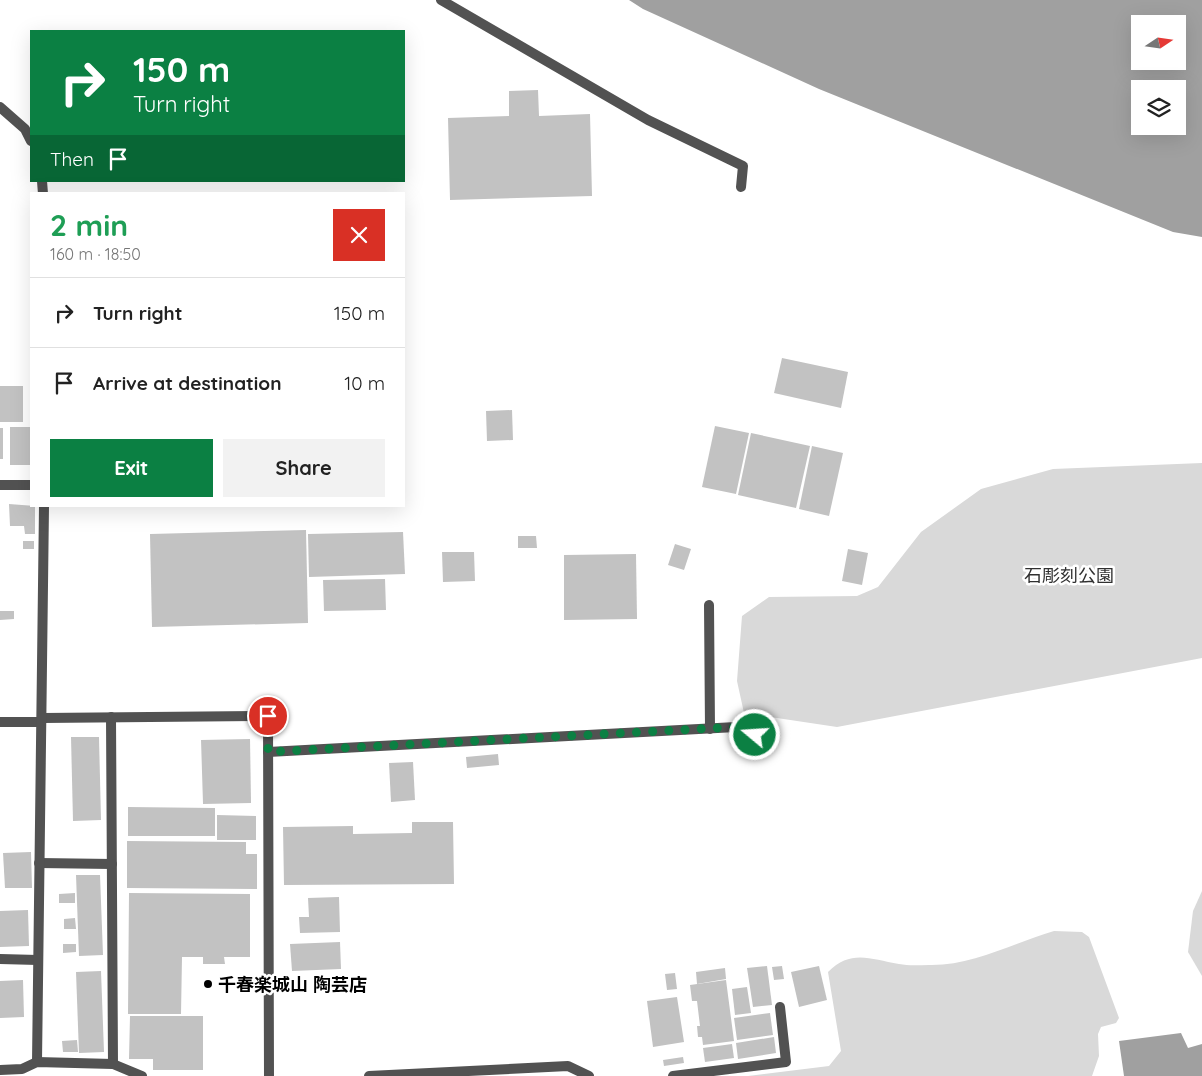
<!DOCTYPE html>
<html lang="en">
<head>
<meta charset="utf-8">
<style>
  body { margin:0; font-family:Quicksand,"Noto Sans JP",sans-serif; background:#f2f2f2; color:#222; height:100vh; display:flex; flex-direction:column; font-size:19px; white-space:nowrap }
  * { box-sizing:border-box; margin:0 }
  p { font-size:16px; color:#767676 }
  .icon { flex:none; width:28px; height:28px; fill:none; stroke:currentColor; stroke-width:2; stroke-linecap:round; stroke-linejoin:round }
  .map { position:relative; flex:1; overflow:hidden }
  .details { position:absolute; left:30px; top:192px; width:375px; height:315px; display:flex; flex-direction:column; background:#fff; border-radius:0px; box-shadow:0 5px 20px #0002 }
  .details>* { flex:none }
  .hud { position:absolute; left:30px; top:30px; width:375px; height:152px; border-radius:0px; box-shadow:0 5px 20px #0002; background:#0b8043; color:#fff; overflow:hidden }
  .needle { width:32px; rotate:77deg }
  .fabs { position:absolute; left:1131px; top:15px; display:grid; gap:10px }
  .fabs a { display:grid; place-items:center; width:55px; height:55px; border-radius:0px; background:#fff; box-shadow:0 5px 20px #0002; font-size:25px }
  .pin { position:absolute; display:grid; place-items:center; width:42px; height:42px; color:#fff; margin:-21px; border:2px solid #fff; border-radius:50%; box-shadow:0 1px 5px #0007 }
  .me { position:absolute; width:55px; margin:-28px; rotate:288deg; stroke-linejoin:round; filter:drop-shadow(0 0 4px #0008) }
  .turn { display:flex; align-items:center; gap:18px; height:105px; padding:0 20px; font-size:22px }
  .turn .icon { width:65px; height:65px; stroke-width:2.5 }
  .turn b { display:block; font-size:35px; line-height:42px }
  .then { display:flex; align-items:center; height:48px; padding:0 20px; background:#0003; gap:10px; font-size:19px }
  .round { display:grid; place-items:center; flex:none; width:52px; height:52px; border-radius:0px; background:#f2f2f2 }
  .head { display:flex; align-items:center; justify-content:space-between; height:85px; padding:0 20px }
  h1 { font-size:30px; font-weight:700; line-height:38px; color:#1e9e55 }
  .primary-button { display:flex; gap:10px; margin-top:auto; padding:10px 20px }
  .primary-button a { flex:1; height:58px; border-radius:0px; background:#0b8043; color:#fff; font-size:20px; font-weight:700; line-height:58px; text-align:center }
  .primary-button a+a { background:#f2f2f2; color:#222 }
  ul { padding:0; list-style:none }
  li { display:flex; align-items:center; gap:15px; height:70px; padding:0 20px; border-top:1px solid #e0e0e0 }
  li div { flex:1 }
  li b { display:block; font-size:19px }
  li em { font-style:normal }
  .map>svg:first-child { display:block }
  .green { fill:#d9d9d9 }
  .water { fill:#a0a0a0; fill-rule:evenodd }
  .building { fill:#c2c2c2 }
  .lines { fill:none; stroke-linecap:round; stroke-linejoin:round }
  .minor { stroke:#525252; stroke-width:10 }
  .route { stroke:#0b8043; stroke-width:9; stroke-dasharray:0 16.2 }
  .poi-dot { fill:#000; stroke:#fff; stroke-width:2 }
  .labels { text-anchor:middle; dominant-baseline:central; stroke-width:5; stroke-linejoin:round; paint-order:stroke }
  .park-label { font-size:18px; fill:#303030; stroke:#fff }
  .poi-label { font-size:18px; font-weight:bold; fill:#000; stroke:#fff; text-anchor:start }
</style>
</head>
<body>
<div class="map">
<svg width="1202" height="1076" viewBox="0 0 1202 1076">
  <rect width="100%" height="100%" fill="#fff"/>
  <g class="green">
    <polygon points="1202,463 1202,658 837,727 744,713 737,681 742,616 769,597 857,596 878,587 921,532 981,489 1053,469"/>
    <polygon points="1202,891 1202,976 1188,952 1193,911"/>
    <path d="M1054 931 1082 932 1089 937 1119 1018 1116 1023 1101 1027 1098 1034 1099 1056 1092 1076H748L829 1066 841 1051 828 972C851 949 870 959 899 964 909 966 919 965 929 965 972 966 1013 943 1054 931Z"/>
  </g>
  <g class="water">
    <path d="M629 0H1202V237L1173 232 819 89 643 9ZM1140 24H1178V61H1140ZM1140 89H1178V126H1140Z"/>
    <polygon points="1181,1033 1188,1048 1202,1044 1202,1076 1124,1076 1119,1041"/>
  </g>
  <g class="building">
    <polygon points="538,90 539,116 590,114 592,196 450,200 448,118 509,116 509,91"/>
    <polygon points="782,358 848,372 841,408 774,393"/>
    <rect x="0" y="386" width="23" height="36"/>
    <polygon points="512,410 513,440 487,441 486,411"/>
    <polygon points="715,426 749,433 736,494 702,487"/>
    <rect x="10" y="427" width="21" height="38"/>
    <rect x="0" y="428" width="3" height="31"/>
    <polygon points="751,433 810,446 796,508 738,495"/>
    <polygon points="812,446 843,453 829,516 799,509"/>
    <polygon points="9,504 35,506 35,534 25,534 24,526 10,526"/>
    <polygon points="306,530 308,623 152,627 150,534"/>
    <polygon points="403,532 405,574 309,577 308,534"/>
    <polygon points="518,536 536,536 537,548 518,548"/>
    <rect x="23" y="541" width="11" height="8"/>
    <polygon points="675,544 691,549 684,570 668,565"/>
    <polygon points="848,549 868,553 862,585 842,581"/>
    <polygon points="442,552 474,552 475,581 443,582"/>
    <polygon points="636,554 637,619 564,620 564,555"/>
    <polygon points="385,579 386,610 324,611 323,580"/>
    <polygon points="0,611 14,611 14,619 0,620"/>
    <polygon points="71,737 99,737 101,820 73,821"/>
    <polygon points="250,739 251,803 203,804 201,740"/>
    <polygon points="498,754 499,765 467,768 466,757"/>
    <polygon points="413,762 415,800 391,802 389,763"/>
    <polygon points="128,807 215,808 215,836 128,836"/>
    <polygon points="217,815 256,816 256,840 217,840"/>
    <polygon points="412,822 453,822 454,884 284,885 283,827 353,826 353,834 412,833"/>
    <polygon points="127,841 246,842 246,854 257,854 257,889 127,888"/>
    <polygon points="31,852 32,888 5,888 3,853"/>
    <polygon points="76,875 100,875 103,955 79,956"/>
    <polygon points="75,893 75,903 59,903 59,894"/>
    <polygon points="129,893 250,894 250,957 224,957 225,964 203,964 203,957 182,957 181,1014 128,1014"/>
    <polygon points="339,897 340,932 300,933 299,917 309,917 308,898"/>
    <polygon points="28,910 29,946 0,947 0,911"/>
    <polygon points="75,918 76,929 64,929 64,919"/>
    <polygon points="340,942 341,969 292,971 290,944"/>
    <polygon points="63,944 76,944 76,952 63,953"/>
    <polygon points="767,966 772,1005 753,1007 747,968"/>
    <polygon points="782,966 784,979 774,980 772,967"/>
    <polygon points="819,966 827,1000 799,1007 791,972"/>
    <polygon points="725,968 726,979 697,984 696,972"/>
    <polygon points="101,971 104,1052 79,1053 76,972"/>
    <polygon points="675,973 677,989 667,990 665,974"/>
    <polygon points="23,980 24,1017 0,1018 0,981"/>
    <polygon points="726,980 734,1041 703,1045 702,1037 698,1037 697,1026 700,1026 697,1001 692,1001 690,985"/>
    <polygon points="747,987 751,1013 735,1015 732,989"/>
    <polygon points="677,997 684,1042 653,1047 647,1001"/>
    <polygon points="770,1013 773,1035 737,1040 734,1018"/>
    <polygon points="130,1016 203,1016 203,1070 153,1070 153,1059 129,1059"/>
    <polygon points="774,1037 776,1053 738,1059 736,1043"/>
    <polygon points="77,1040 78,1052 63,1052 62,1041"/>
    <polygon points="732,1044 734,1058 705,1062 703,1048"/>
    <polygon points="683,1057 684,1063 664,1066 663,1060"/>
  </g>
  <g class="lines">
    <g class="minor">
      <polyline points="441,0 648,120 743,166 741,187"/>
      <polyline points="0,107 25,129 31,141"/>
      <polyline points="42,181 43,194"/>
      <polyline points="0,485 31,485"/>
      <polyline points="709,605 710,729"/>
      <polyline points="111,717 113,1064"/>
      <polyline points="43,718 268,716 269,1076"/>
      <polyline points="0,722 40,722"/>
      <polyline points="268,752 736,727 755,735"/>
      <polyline points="39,863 112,864"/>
      <polyline points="0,959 38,960"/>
      <polyline points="37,1062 44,506"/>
      <polyline points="0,1070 22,1069 37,1062 113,1064 142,1076"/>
      <polyline points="369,1076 568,1066 589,1076"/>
      <polyline points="673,1076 786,1062 780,1007"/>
    </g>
  </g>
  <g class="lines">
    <polyline class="route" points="268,716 268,752 736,727 755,735"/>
  </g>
  <circle class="poi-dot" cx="208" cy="984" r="5"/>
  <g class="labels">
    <g class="park-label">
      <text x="1069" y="575">石彫刻公園</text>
    </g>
    <g class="poi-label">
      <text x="218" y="984">千春楽城山 陶芸店</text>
    </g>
  </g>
</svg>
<div class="fabs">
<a><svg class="needle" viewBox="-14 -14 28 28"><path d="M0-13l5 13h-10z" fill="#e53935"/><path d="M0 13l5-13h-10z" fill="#767676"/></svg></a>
<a><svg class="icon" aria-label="layers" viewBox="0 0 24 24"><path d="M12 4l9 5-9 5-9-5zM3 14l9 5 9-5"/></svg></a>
</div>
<div class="pin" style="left:268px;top:716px;background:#d93025"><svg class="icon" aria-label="arrive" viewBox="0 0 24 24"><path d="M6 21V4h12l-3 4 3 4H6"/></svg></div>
<svg class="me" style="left:755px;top:735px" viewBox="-20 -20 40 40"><circle r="17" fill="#0b8043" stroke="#fff" stroke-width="3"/><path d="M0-11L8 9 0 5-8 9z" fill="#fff"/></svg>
<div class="hud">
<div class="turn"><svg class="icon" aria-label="right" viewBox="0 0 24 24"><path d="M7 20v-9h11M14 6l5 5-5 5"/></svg><div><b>150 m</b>Turn right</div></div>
<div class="then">Then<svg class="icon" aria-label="arrive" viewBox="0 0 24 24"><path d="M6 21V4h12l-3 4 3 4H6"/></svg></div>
</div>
<section class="details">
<div class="head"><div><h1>2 min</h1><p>160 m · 18:50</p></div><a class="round" style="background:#d93025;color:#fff"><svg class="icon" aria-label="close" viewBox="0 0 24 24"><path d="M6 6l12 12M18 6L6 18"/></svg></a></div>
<ul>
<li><svg class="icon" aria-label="right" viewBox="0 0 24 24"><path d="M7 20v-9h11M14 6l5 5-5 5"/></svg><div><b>Turn right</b></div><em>150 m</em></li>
<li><svg class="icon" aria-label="arrive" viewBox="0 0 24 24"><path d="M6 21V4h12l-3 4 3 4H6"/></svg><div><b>Arrive at destination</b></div><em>10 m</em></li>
</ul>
<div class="primary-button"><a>Exit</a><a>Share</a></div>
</section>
</div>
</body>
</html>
